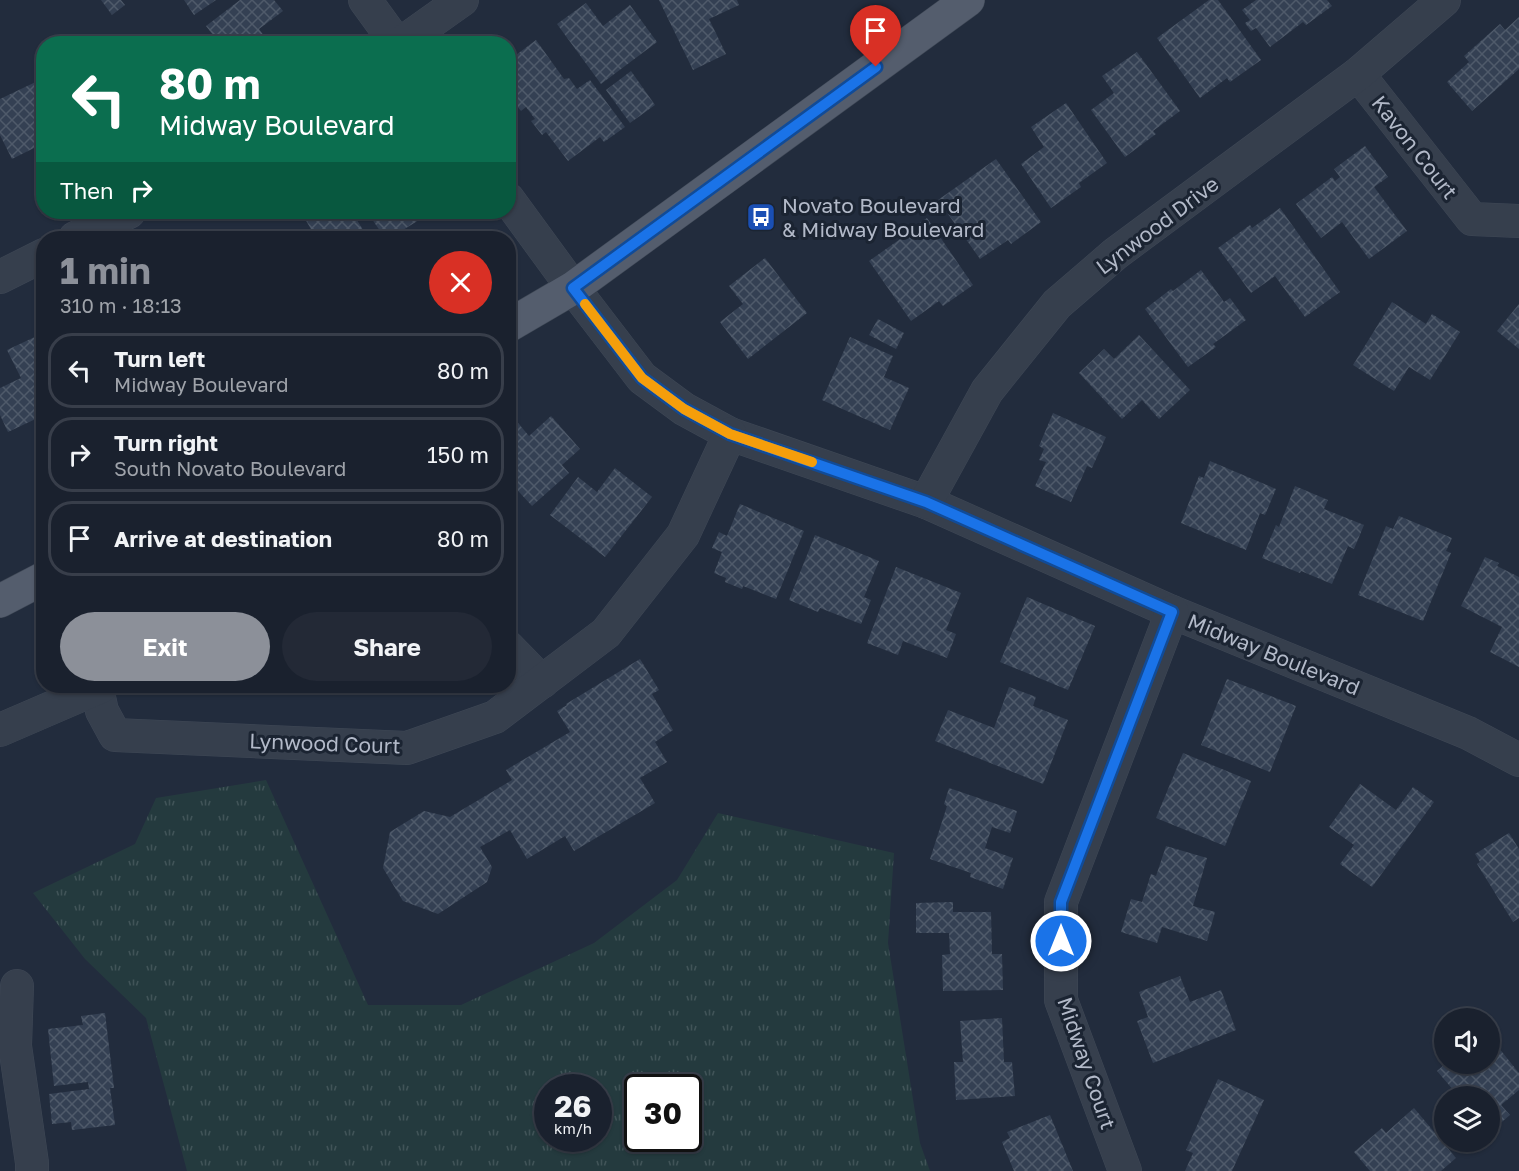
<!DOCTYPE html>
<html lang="en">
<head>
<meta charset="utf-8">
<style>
  body { margin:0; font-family:"Golos Text",sans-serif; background:#232936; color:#f1f3f6; height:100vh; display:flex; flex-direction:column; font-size:22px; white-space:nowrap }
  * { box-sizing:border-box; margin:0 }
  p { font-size:20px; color:#9fa3aa }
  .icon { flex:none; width:33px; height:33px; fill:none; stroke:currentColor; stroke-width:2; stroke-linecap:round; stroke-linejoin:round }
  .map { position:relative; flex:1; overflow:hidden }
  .details { position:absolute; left:36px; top:231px; width:480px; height:462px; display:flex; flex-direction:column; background:#1a212e; border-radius:24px; box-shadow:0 2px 4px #0004,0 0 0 2px #383e4a }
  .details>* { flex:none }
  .top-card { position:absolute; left:36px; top:36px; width:480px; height:183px; border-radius:24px; box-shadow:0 2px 4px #0004,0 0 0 2px #383e4a; background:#0b6e4f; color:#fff; overflow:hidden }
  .tools { position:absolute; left:1434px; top:1008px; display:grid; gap:12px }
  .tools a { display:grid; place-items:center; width:66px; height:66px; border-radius:50%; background:#1a212e; box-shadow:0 2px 4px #0004,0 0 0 2px #383e4a; font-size:30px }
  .speed { position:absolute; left:534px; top:1074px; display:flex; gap:12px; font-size:30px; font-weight:700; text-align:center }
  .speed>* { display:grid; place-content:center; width:78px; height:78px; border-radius:50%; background:#1a212e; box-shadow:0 2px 4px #0004,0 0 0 2px #383e4a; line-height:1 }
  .speed small { font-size:15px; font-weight:400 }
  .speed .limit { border:3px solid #111; border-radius:9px; background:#fff; color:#111 }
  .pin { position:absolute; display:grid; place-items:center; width:51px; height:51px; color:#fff; margin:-62px -26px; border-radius:50% 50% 50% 0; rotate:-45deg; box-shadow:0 0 6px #0007 }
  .pin .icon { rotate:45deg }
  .me { position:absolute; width:66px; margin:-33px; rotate:0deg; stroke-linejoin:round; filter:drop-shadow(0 0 4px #0008) }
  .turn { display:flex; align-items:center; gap:21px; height:126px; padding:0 24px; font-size:27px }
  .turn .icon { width:78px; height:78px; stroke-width:2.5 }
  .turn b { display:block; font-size:42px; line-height:51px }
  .then { display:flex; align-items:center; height:57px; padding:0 24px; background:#0003; gap:12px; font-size:22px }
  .round { display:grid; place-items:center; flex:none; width:63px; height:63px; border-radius:32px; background:#232936 }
  .summary { display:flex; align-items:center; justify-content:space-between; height:102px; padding:0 24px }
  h1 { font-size:36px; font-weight:700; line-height:45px; color:#8c9099 }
  .primary-button { display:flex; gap:12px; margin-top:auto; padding:12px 24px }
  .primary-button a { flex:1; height:69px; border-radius:36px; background:#8c9099; color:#fff; font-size:24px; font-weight:700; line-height:69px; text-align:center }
  .primary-button a+a { background:#232936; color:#f1f3f6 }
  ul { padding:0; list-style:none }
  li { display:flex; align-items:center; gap:18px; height:75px; margin:0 12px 9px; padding:0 12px; border:3px solid #383e4a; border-radius:24px }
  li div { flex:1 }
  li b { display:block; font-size:22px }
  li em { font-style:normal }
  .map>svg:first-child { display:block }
  .park { fill:url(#park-tufts); fill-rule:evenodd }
  .building { fill:url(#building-cross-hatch) }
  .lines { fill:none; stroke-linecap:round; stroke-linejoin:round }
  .minor-casing { stroke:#3f4856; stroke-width:34 }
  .major-casing { stroke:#3f4856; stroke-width:34 }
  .minor { stroke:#363f4d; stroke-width:33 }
  .major { stroke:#545d6d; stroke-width:33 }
  .route-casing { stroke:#114b97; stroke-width:15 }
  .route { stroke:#1a73e8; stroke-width:10 }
  .slow { stroke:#f59e0b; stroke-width:10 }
  .labels { text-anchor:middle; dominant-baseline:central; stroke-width:6; stroke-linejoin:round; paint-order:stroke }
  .street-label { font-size:21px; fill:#b2b9c8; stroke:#1b2432 }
  .poi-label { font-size:21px; fill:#b2b9c8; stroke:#1b2432; text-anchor:start }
</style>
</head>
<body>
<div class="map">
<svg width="1519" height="1171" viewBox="0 0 1519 1171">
  <defs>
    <pattern id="park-tufts" width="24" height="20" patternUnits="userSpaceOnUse" patternTransform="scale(1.5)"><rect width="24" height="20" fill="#243a3e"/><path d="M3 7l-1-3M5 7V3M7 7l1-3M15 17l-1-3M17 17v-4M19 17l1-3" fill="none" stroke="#415458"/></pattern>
    <pattern id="building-cross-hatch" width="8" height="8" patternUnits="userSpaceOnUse" patternTransform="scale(1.5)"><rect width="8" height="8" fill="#344053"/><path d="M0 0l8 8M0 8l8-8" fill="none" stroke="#4f5a6a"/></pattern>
  </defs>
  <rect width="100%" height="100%" fill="#222c3d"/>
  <path class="park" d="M266 780 368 1005H461L594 943 677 880 718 813 894 853 888 943 920 1143 930 1171H187L146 1018 85 959 33 893 135 844 156 798ZM548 1088H598V1138H548ZM638 1088H688V1138H638Z"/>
  <g class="building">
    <polygon points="101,0 121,0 125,5 112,15"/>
    <polygon points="184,0 216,0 194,15"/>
    <polygon points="240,0 274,0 283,11 259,29 270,44 220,44 206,26"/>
    <polygon points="659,0 737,0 739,5 709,19 726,54 693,70"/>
    <polygon points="1209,0 1218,0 1261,60 1230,82 1227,78 1200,98 1157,38"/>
    <polygon points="1256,0 1327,0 1332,6 1306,25 1303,22 1270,47 1256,28 1251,31 1245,23 1250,20 1242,10"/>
    <polygon points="586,3 603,26 630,5 657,42 601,84 557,24"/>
    <polygon points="1519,17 1519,69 1472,111 1447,82 1469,62 1464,56 1500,24 1505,30"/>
    <polygon points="84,34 88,44 65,44"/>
    <polygon points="536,40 564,79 569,78 577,89 590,80 625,127 604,142 600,137 568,161 546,132 542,135 531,121 535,119 526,107 521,111 508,95 508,91 516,86 508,76 508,61"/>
    <polygon points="1137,52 1180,111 1153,131 1156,134 1125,157 1091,110 1114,93 1102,76"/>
    <polygon points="631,71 655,105 630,123 606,90"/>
    <polygon points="44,78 44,143 12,159 0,135 0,99"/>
    <polygon points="1066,103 1107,163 1079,183 1081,187 1051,208 1021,164 1044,147 1031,127"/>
    <polygon points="1365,146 1388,177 1374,187 1407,231 1369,259 1342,222 1321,238 1296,204 1332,177 1335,181 1340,177 1334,169"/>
    <polygon points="996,159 1041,222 1011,244 1008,240 980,259 938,200"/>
    <polygon points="1280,208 1340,292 1305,317 1275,276 1251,293 1218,248 1250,225 1252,228"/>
    <polygon points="301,212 352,212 368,238 311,238 315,236"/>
    <polygon points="367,212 432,212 390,238 385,238"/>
    <polygon points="927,218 973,285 943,306 939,301 911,321 869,261 903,237 902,235"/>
    <polygon points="765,258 807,313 748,359 720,322 743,304 729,286"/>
    <polygon points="1201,270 1224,302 1230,298 1246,320 1213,344 1216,347 1188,367 1145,309 1171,289 1173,291"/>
    <polygon points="1392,302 1426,324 1432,314 1460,332 1430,380 1409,367 1394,391 1353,365"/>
    <polygon points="1519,304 1519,349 1497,331"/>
    <polygon points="878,319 904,333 896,349 869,335"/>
    <polygon points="39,335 44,345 44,415 8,432 0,415 0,388 21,378 7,350"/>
    <polygon points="1139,335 1190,390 1159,419 1142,400 1122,419 1079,373 1104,349 1114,359"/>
    <polygon points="850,337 893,356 884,377 909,388 890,430 822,400"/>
    <polygon points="1053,413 1106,437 1092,468 1087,466 1071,502 1035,486 1046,462 1039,460 1044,449 1039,446"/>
    <polygon points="551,416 580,449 562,465 569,473 532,506 508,480 508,421 513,417 529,436"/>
    <polygon points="1210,461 1276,489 1265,515 1260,513 1246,550 1181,523 1199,476 1204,478"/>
    <polygon points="615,468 652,497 605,557 550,515 578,477 597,492"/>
    <polygon points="1295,486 1328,500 1324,509 1364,525 1354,549 1348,546 1332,584 1301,571 1300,573 1262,558 1276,525 1279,527"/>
    <polygon points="740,504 804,531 776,599 743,586 742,589 725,582 726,578 714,573 722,552 712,548 719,532 727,536"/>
    <polygon points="1399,516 1452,538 1446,551 1451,553 1423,621 1358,595 1386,526 1393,529"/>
    <polygon points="815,535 879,561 864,597 871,600 861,624 820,608 818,612 789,600"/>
    <polygon points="1485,557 1499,563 1497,566 1519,577 1519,667 1490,652 1502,627 1461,606"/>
    <polygon points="896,567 961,593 946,630 956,634 947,658 903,641 898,655 867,643"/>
    <polygon points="1027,597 1095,626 1068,690 1000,662"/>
    <polygon points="640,659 659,690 652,694 673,730 655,742 667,762 640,778 655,803 574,851 565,836 527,859 510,830 480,847 492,867 487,882 438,914 403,901 383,868 390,832 424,811 450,817 512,780 506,770 570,732 557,711 567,705 566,704"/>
    <polygon points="1227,679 1296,706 1270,772 1201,745"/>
    <polygon points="1009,687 1036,697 1033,706 1068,720 1043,784 935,741 948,710 994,728"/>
    <polygon points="1183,753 1251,781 1225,846 1156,818"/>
    <polygon points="1360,784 1396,810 1413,787 1434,802 1372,887 1340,864 1354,845 1329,827"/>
    <polygon points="949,788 1017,811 1010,833 992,827 985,848 1013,858 1003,889 970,877 971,873 930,859 947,806 944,804"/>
    <polygon points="1509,833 1519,849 1519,918 1513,922 1477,864 1480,862 1475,854"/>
    <polygon points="1166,846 1207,858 1193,906 1215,912 1207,941 1162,927 1157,943 1121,932 1131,899 1142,902 1151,874 1156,876"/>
    <polygon points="953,902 953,912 991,912 992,954 1002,954 1003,990 943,991 942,955 950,954 949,933 916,933 916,903"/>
    <polygon points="1180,976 1190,1002 1221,990 1236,1030 1153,1063 1137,1021 1148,1017 1139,992"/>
    <polygon points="105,1013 114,1088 110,1088 115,1125 72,1130 71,1122 52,1124 49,1094 89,1089 88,1082 54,1086 48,1029 83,1025 81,1016"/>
    <polygon points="1002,1018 1004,1062 1012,1062 1015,1096 956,1100 954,1062 963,1062 960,1021"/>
    <polygon points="1490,1037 1519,1073 1519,1090 1501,1105 1510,1115 1490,1132 1490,1096 1449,1096 1455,1092 1437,1071 1445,1064 1490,1064"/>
    <polygon points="1218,1079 1264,1100 1232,1171 1185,1171 1193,1153 1186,1150"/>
    <polygon points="1414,1108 1456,1158 1441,1171 1370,1171 1354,1152 1382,1128 1386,1133"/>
    <polygon points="1050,1115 1073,1171 1014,1171 1002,1142 1010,1138 1007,1132"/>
  </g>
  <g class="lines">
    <g class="minor-casing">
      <g id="minor">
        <polyline points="365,0 397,44"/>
        <polyline points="400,44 462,0"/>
        <polyline points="1358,74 1472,219 1519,221"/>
        <polyline points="508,199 573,288 642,378 684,409 730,434 926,502 1172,612 1468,733 1519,760"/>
        <polyline points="75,238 129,212"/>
        <polyline points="0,277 44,255"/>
        <polyline points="926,502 987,391 1057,304 1115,254 1358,74 1444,0"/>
        <polyline points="508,647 542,682"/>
        <polyline points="97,688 102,711 115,735 407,748 495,717 606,633 683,535 730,434"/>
        <polyline points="0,730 102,686"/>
        <polyline points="17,986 15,1046 32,1163 32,1171"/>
        <polyline points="1125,1171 1061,1000 1061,902 1172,612"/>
      </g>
    </g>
    <g class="major-casing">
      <g id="major">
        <polyline points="508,326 573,288 968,0"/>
        <polyline points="0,601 44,578"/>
      </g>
    </g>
    <use href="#minor" class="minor"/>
    <use href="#major" class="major"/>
  </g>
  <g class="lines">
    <g class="route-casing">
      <polyline id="route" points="876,67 573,288 642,378 684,409 730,434 926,502 1172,612 1061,902 1061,941"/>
    </g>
    <use href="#route" class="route"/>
    <polyline class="slow" points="585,304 642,378 684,409 730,434 812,462"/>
  </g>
  <defs>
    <g id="bus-square" transform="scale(1.5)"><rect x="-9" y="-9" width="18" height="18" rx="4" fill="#1a4fb4" stroke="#1b2432"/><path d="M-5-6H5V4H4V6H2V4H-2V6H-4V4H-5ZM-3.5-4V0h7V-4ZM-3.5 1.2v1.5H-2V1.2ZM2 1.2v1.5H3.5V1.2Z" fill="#fff"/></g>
  </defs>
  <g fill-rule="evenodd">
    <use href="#bus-square" x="761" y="217"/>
  </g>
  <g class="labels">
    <g class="street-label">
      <text transform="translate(1415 147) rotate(52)">Kavon Court</text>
      <text transform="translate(1157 225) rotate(-37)">Lynwood Drive</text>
      <text transform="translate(1274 654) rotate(22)">Midway Boulevard</text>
      <text transform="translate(325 743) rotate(2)">Lynwood Court</text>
      <text transform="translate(1087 1063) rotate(71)">Midway Court</text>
    </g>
    <g class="poi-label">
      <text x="782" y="205">Novato Boulevard<tspan x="782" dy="24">&amp; Midway Boulevard</tspan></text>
    </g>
  </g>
</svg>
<div class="tools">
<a><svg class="icon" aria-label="sound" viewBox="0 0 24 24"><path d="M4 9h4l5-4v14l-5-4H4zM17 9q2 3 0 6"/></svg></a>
<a><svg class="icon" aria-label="layers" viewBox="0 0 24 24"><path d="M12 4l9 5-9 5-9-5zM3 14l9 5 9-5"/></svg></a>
</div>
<div class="speed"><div>26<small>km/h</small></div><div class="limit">30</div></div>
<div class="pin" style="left:876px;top:67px;background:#d93025"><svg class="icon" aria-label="arrive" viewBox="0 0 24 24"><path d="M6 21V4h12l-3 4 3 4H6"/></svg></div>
<svg class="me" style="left:1061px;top:941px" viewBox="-20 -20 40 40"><circle r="17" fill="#1a73e8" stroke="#fff" stroke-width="3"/><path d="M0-11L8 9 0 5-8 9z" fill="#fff"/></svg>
<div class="top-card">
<div class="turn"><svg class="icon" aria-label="left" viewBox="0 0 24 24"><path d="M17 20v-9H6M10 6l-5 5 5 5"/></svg><div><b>80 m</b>Midway Boulevard</div></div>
<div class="then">Then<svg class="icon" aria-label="right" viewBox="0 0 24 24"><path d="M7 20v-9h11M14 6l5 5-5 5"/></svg></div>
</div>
<section class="details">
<div class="summary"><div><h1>1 min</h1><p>310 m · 18:13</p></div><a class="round" style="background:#d93025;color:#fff"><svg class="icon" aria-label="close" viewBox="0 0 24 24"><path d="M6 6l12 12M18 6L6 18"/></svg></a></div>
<ul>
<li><svg class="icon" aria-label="left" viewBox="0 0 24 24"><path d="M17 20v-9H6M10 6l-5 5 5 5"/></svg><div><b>Turn left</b><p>Midway Boulevard</p></div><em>80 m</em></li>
<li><svg class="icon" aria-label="right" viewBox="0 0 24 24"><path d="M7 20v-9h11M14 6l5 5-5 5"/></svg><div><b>Turn right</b><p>South Novato Boulevard</p></div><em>150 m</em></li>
<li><svg class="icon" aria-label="arrive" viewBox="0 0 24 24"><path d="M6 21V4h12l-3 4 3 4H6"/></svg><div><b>Arrive at destination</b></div><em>80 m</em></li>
</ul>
<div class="primary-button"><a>Exit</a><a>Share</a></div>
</section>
</div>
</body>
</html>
